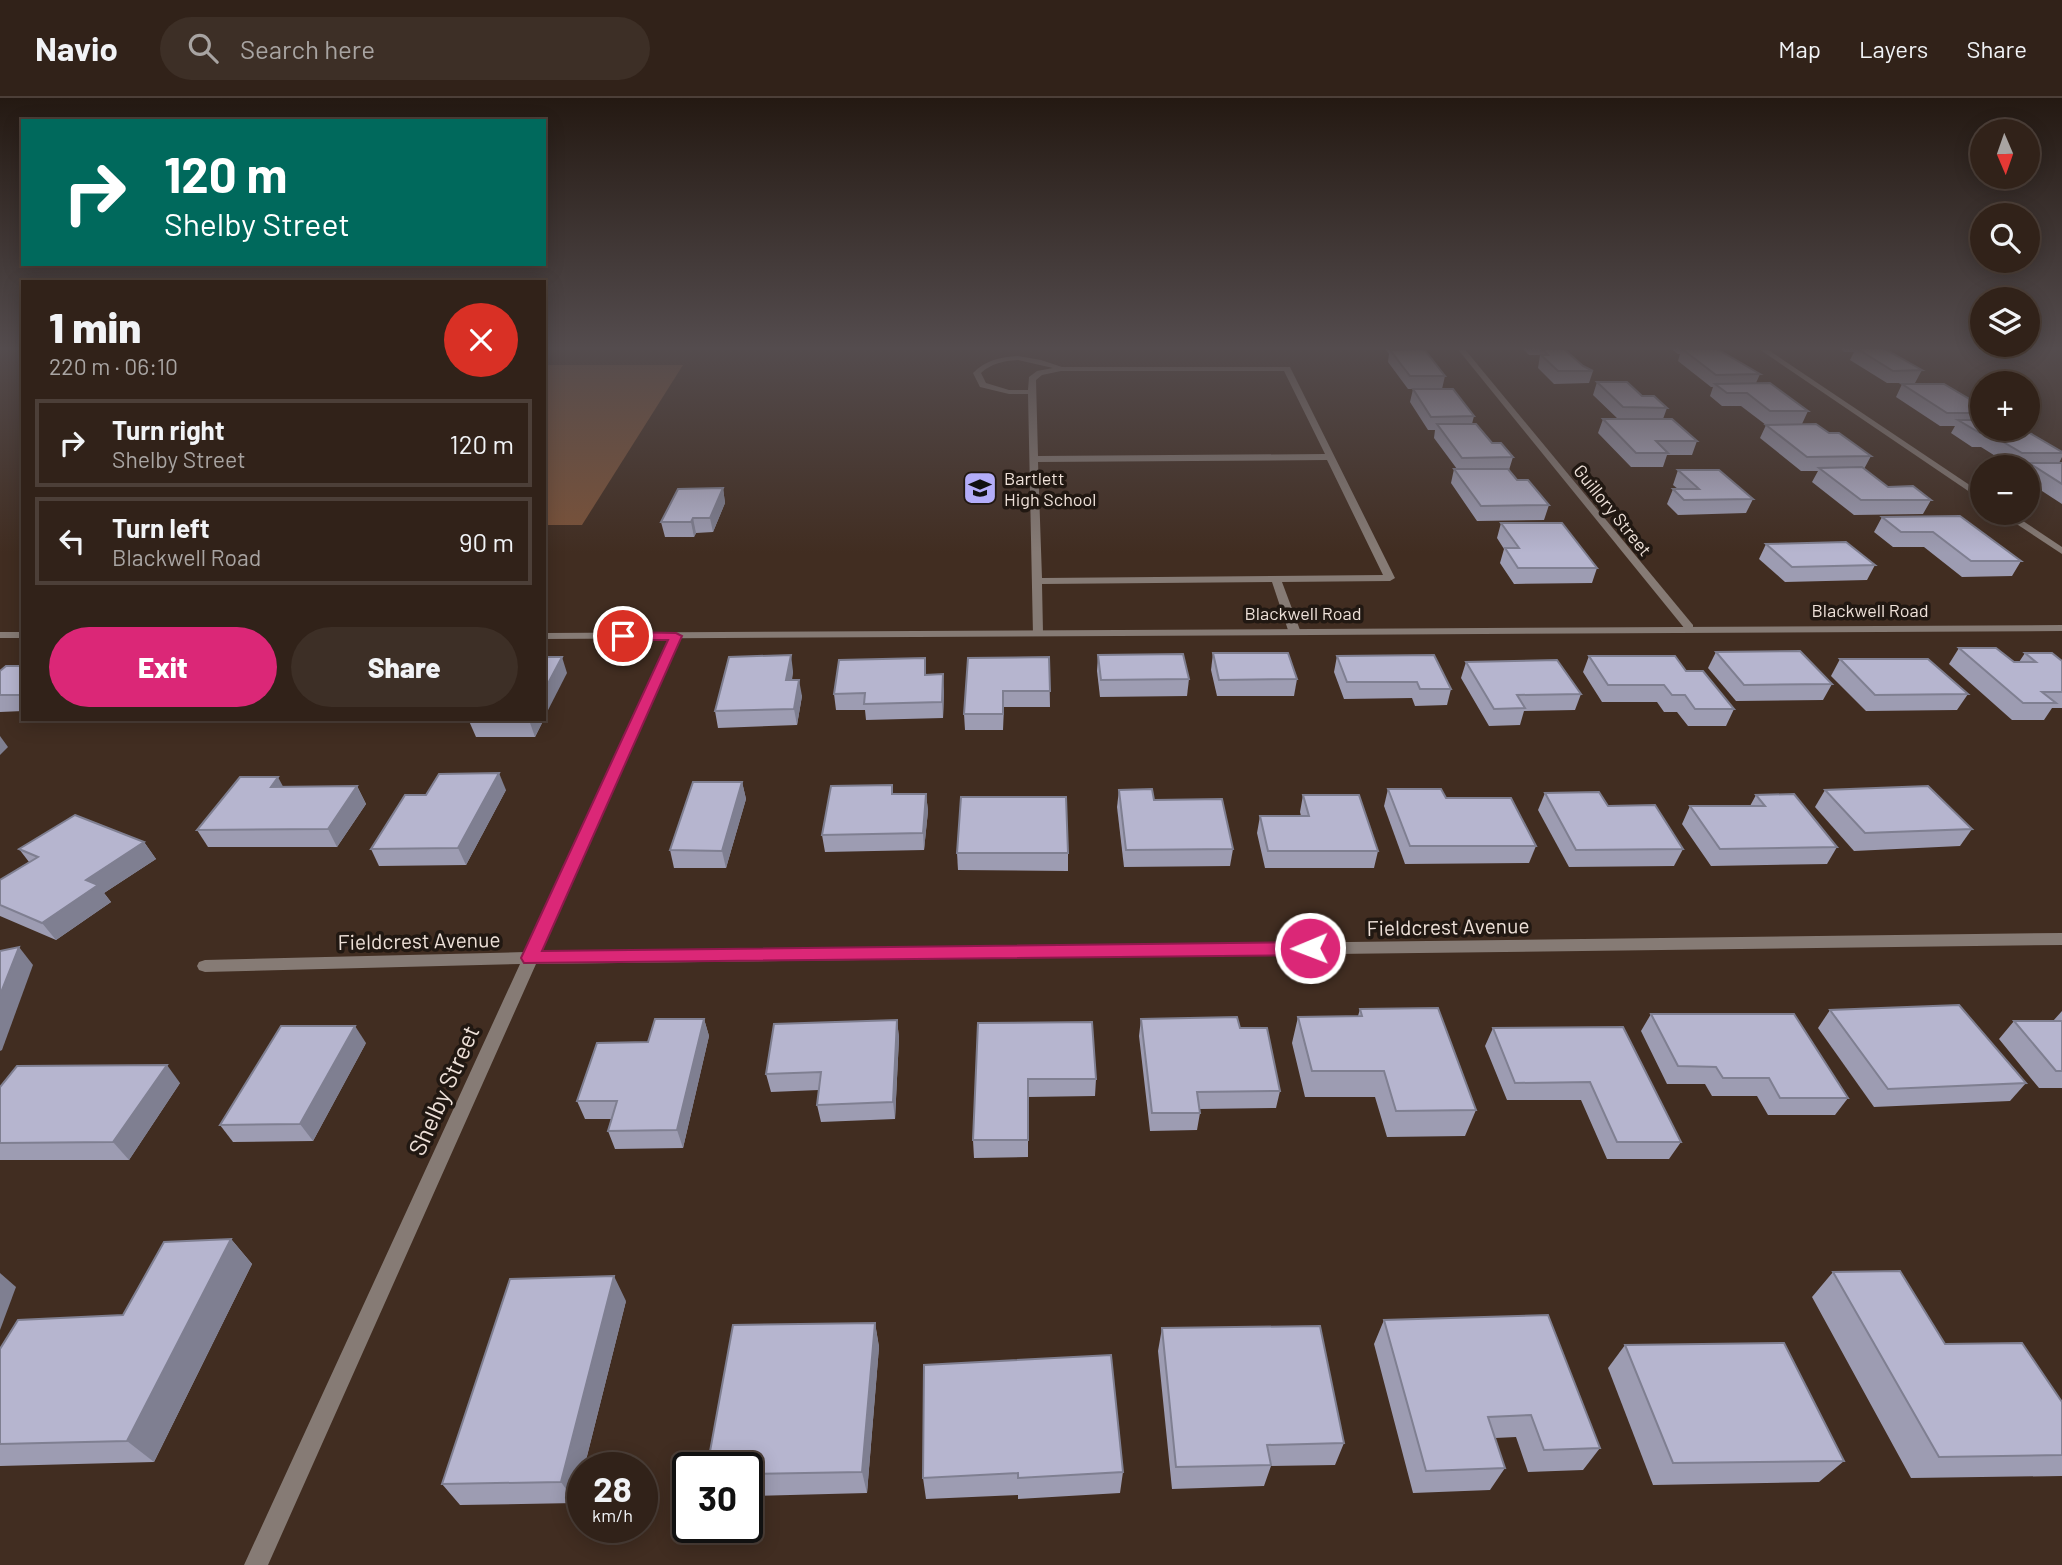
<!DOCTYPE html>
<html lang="en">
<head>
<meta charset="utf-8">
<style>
  body { margin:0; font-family:Barlow,sans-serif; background:#3d2f26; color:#f1f3f6; height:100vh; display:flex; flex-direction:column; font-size:26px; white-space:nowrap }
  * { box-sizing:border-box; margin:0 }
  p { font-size:23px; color:#a8a4a2 }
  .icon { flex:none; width:38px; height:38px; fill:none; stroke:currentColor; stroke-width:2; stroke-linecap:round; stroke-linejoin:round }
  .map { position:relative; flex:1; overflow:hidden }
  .drawer { position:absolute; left:21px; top:182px; width:525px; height:441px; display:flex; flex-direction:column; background:#312219; border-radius:0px; box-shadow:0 4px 18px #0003,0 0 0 2px #4c3f38 }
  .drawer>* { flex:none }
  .banner { position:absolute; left:21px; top:21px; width:525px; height:147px; border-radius:0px; box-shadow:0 4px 18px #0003,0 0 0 2px #4c3f38; background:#00695c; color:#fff; overflow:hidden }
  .needle { width:46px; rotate:178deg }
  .tools { position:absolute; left:1970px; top:21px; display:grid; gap:14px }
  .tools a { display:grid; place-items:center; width:70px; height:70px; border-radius:50%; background:#312219; box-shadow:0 4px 18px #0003,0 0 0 2px #4c3f38; font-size:35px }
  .speed { position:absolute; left:567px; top:1354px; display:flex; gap:14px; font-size:35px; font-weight:700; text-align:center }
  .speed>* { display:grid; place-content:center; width:91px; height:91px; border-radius:50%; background:#312219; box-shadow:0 4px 18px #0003,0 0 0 2px #4c3f38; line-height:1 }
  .speed small { font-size:18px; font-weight:400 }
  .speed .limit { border:4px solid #111; border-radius:10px; background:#fff; color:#111 }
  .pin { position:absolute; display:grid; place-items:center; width:60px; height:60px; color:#fff; margin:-30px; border:4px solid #fff; border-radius:50%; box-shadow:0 2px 7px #0007 }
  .me { position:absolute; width:77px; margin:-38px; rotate:269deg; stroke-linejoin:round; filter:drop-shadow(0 0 5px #0008) }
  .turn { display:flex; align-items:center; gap:24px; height:147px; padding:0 28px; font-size:32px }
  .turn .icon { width:91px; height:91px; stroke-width:2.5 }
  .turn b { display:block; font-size:49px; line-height:60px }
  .round { display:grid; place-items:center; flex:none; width:74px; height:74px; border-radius:37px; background:#3d2f26 }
  .overview { display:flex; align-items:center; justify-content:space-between; height:119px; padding:0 28px }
  h1 { font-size:42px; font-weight:800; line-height:52px }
  .primary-button { display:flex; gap:14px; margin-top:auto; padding:14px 28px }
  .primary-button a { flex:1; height:80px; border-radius:42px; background:#db2777; color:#fff; font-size:28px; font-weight:800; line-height:80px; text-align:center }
  .primary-button a+a { background:#3d2f26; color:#f1f3f6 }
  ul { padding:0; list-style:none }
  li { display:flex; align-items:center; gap:21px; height:88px; margin:0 14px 10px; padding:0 14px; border:4px solid #4c3f38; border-radius:0px }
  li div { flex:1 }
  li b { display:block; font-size:26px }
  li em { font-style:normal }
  header { display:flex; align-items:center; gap:42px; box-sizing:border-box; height:98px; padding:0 35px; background:#312219; border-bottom:2px solid #4c3f38 }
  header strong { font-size:33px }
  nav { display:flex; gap:38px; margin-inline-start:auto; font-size:24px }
  .search { width:490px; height:63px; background:#3d2f26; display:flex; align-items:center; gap:18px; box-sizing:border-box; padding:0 24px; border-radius:38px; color:#a8a4a2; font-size:26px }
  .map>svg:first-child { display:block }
  .green { fill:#7b5238 }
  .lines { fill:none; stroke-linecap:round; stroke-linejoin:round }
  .service { fill:#867b75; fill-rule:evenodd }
  .minor { fill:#867b75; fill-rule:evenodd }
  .tertiary { fill:#867b75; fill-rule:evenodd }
  .wall { fill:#9d9cb2 }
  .shaded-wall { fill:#7f7f91 }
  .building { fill:#b6b5cf; stroke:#7f7f91; stroke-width:2 }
  .route { fill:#db2777; stroke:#8e194d; stroke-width:2 }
  .labels { text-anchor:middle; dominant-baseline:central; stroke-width:7; stroke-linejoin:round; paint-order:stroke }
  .far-poi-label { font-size:18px; fill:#eee1d9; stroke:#211812; text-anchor:start }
  .far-street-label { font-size:18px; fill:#eee1d9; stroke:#211812 }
  .street-label { font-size:21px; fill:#eee1d9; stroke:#211812 }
  .near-street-label { font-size:24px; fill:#eee1d9; stroke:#211812 }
</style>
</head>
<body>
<header>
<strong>Navio</strong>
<div class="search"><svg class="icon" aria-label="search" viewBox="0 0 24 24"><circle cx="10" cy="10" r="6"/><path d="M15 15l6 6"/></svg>Search here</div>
<nav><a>Map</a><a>Layers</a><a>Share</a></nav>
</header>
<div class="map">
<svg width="2062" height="1467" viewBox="0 0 2062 1467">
  <rect width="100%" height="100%" fill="#412d21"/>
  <polygon class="green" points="544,267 683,267 582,427 544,427"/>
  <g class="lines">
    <path class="service" d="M1018 258 1041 262 1062 269H1290L1395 480 1390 483 1282 484 1300 532 1294 535 1288 532 1272 484 1042 486 1043 535 1041 537H1033L1028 296H1009L980 289 973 275C986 262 1000 259 1018 258ZM1018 262 1053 270 1037 273 1029 279 1028 292H1009L986 285 981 275C992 265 1003 263 1018 262ZM1061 273H1284L1325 356 1038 358 1036 282 1042 277ZM1327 362 1383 477 1042 480 1038 364Z"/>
    <g class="minor">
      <polygon points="1456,249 1463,249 1693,527 1693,531 1685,531"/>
      <polygon points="1756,249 1764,249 1983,396 1983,403"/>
      <polygon points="2000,415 2011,415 2062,449 2062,456"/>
      <polygon points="676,535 682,538 541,854 2062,835 2062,847 536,866 268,1467 244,1467 520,866 205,874 199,872 197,868 199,864 205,862 525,854 670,538"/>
    </g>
    <g class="tertiary">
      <polygon points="2062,527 2062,533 544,541 544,535"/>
      <rect x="0" y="534" width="23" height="6"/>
    </g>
  </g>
  <g class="wall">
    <polygon points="1384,249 1411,249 1410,251 1445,278 1442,291 1408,291 1388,264 1389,256"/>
    <polygon points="1521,249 1558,249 1558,251 1583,268 1593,273 1589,285 1554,286 1538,270 1540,257 1529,257"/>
    <polygon points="1669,249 1707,249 1706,251 1760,276 1756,285 1808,313 1802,326 1829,335 1871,358 1864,371 1888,389 1931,402 1923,416 1854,417 1812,384 1818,373 1801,373 1760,340 1766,327 1741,308 1722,308 1710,298 1713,289 1711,289 1678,263 1680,256 1678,256"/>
    <polygon points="1837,249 1883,250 1922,272 1915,285 1887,285 1850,262 1854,254 1844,254"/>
    <polygon points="1597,284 1642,298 1667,310 1663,321 1697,343 1692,357 1667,357 1663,369 1631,369 1598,335 1603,321 1618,321 1593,297"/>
    <polygon points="1902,286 1978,306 1983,306 1983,331 2062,354 2062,359 2059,365 2062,365 2062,406 2028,384 2028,369 2013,369 1981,349 1972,349 1951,335 1955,328 1940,328 1896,299"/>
    <polygon points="1413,291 1474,318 1472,326 1492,345 1513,359 1509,372 1517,382 1549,407 1544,422 1477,423 1451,385 1454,371 1457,371 1434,340 1435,332 1428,332 1410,304"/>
    <polygon points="1678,372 1753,401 1746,415 1678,417 1667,406 1673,391 1678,391 1673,387"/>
    <polygon points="723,390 725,405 713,434 696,435 694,439 665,439 661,424"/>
    <polygon points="1960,418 2021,463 2012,478 1962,479 1924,449 1893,449 1874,434 1882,419"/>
    <polygon points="1501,425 1597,470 1592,485 1514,486 1500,465 1504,451 1497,440"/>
    <polygon points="1766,446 1875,467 1867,482 1785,484 1759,461"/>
    <polygon points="1959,550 2014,564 2019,564 2025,555 2062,563 2062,610 2052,610 2044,622 2012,622 1949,566"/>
    <polygon points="1716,554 1832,586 1823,602 1736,603 1708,570"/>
    <polygon points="1213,555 1297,581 1294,598 1217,598 1211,572"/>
    <polygon points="1098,557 1189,581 1187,598 1100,599 1097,573"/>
    <polygon points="1337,558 1451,591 1447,607 1415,608 1412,600 1344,601 1334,574"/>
    <polygon points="1589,558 1686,573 1734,611 1726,628 1688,628 1677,614 1664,614 1657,604 1602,604 1583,574"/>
    <polygon points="1049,559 1050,609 1004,609 1003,632 965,632 964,616"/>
    <polygon points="1840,561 1968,596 1957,612 1866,613 1831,578"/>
    <polygon points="1466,564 1581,596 1575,612 1524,613 1520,627 1489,628 1461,580"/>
    <polygon points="23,568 23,613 0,614 0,573"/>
    <polygon points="793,573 792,582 802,598 797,627 718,630 715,613"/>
    <polygon points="926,577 944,592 943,620 866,622 865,612 836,612 834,596"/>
    <polygon points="544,621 535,639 476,639 469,623"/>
    <polygon points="742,684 746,701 726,770 674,770 670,752"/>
    <polygon points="892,687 893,696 926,696 928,713 924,752 825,754 822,737"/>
    <polygon points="357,688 366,706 337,749 208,749 197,732 283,689"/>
    <polygon points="1388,691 1446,700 1536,748 1529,765 1405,766 1384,708"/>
    <polygon points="506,692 466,767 379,768 371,751 426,697"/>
    <polygon points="1119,692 1154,702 1233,751 1230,768 1124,769 1117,709"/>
    <polygon points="1825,692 1972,731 1960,748 1854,753 1815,709"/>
    <polygon points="1545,695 1608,708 1683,751 1674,768 1569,769 1538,712"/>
    <polygon points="1303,697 1378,753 1374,770 1265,770 1257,735 1260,718 1301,718 1300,714"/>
    <polygon points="1756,697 1837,749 1827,766 1711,768 1682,726 1690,708 1750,708"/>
    <polygon points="144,744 156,761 104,795 111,804 56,842 0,818 0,782 29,764 19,751"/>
    <polygon points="957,755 1068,755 1068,773 958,772"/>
    <polygon points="1360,911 1476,1012 1465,1038 1387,1039 1375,999 1305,999 1292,945 1298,919 1358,918"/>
    <polygon points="1830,912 2026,985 2010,1003 1874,1009 1818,930"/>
    <polygon points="2062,913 2062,990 2039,990 1999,941 2014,923 2053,923"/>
    <polygon points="1651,916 1848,1000 1835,1017 1768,1017 1757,998 1712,998 1705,986 1667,986 1641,933"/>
    <polygon points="704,921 709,938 683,1050 615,1051 608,1033 611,1021 585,1021 577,1003 648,944"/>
    <polygon points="1141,921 1240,930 1280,993 1276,1010 1199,1011 1200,1015 1197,1032 1150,1033 1139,938"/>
    <polygon points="897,922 899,940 895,1021 821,1024 817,1007 819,992 771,994 766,976"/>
    <polygon points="978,925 1096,981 1095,998 1028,999 1028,1059 974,1060 973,1042"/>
    <polygon points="1623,929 1681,1044 1669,1061 1607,1061 1581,1002 1507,1002 1485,948 1493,930"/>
    <polygon points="366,945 313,1043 233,1044 220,1027"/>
    <polygon points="180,985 129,1062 0,1062 0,989"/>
    <polygon points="231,1141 252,1166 154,1364 0,1368 0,1251 123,1217"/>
    <polygon points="1833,1174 1945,1246 2062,1304 2062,1378 1911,1380 1812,1199"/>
    <polygon points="626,1203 584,1370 583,1370 583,1376 576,1405 460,1407 442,1386"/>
    <polygon points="1384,1222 1600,1350 1583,1372 1528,1374 1516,1339 1495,1340 1505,1370 1490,1392 1413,1395 1374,1246"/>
    <polygon points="875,1225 879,1249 867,1395 747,1398 747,1370"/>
    <polygon points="1162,1230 1344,1345 1335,1367 1271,1368 1264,1388 1172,1391 1158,1253"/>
    <polygon points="1625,1247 1844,1363 1819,1384 1653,1387 1608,1270"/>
    <polygon points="924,1267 1123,1374 1120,1395 1018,1401 1018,1397 926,1401 923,1380"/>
  </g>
  <g class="shaded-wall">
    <polygon points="723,390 725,405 713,434 710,420"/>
    <polygon points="693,420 696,435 694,439 691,424"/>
    <polygon points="791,557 793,573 789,599 786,582"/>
    <polygon points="562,559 567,575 544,620 544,593"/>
    <polygon points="943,576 944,592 943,620 942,604"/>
    <polygon points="799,582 802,598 797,627 794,611"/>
    <polygon points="529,621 544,621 535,639 529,622"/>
    <polygon points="0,638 8,649 0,657"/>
    <polygon points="499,675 506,692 466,767 458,750"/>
    <polygon points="278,679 287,696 271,689"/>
    <polygon points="742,684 746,701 726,770 722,753"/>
    <polygon points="357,688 366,706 337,749 328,731"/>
    <polygon points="926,696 928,713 924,752 923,735"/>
    <polygon points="144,744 156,761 104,795 111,804 56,842 42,825 86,782"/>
    <polygon points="19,849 33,867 2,952 0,953 0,897"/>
    <polygon points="704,921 709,938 683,1050 677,1032"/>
    <polygon points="897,922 899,940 895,1021 893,1004"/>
    <polygon points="355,928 366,945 313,1043 300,1026"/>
    <polygon points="167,967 180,985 129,1062 113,1044"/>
    <polygon points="231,1141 252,1166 154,1364 127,1343"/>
    <polygon points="0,1175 16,1189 0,1232"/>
    <polygon points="614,1178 626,1203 584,1370 583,1370 583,1376 576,1405 561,1384"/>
    <polygon points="875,1225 879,1249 867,1395 862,1374"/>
  </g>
  <g class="building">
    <polygon points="1856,250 1883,250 1922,272 1893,273"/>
    <polygon points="1424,251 1445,278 1410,278 1390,252"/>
    <polygon points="1542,251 1564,251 1583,268 1593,273 1558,273 1541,257 1548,257"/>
    <polygon points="1682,251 1717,251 1760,276 1716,277"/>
    <polygon points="1597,284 1627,284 1642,298 1654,298 1667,310 1623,309"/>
    <polygon points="1770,285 1808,313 1770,313 1747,295 1727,295 1715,286"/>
    <polygon points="1902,286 1944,286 1978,306 1983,306 1983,315 1947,315"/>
    <polygon points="1413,291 1453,291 1474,318 1431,319"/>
    <polygon points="1603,321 1672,321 1697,343 1656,343 1668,355 1636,355"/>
    <polygon points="1958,322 1983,322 1983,331 2023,331 2062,354 2062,355 2022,355 1988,335 1980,335"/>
    <polygon points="1437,326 1476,326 1492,345 1501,345 1513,359 1462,360"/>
    <polygon points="1816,326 1829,335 1839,335 1871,358 1807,359 1766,327"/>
    <polygon points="2029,365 2062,365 2062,386"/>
    <polygon points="1862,369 1888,389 1913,388 1931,402 1861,402 1819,370"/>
    <polygon points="1454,371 1508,371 1517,382 1528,382 1549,407 1481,408"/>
    <polygon points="1678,372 1719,372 1753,401 1684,402 1673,391 1699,391"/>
    <polygon points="723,390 710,420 693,420 691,424 661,424 678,391"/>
    <polygon points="1960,418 2021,463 1971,463 1933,434 1901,434 1882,419"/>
    <polygon points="1501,425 1562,425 1597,470 1518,470 1505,450 1519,450"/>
    <polygon points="1846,444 1875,467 1792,469 1766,446"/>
    <polygon points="1959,550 1996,550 2014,564 2036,564 2025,555 2052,555 2062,563 2062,594 2042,594 2056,605 2023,605"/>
    <polygon points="1800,553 1832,586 1744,587 1716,554"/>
    <polygon points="1213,555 1288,555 1297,581 1219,582"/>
    <polygon points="1183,556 1189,581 1101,582 1098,557"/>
    <polygon points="791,557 786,582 799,582 794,611 715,613 729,559"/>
    <polygon points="1434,557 1451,591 1420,591 1417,584 1347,584 1337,558"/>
    <polygon points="1589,558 1675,558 1686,573 1703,573 1734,611 1695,611 1685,597 1672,597 1664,587 1608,587"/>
    <polygon points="544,559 562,559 544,593"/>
    <polygon points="1049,559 1050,593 1003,593 1003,616 964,616 968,560"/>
    <polygon points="925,560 925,577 943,576 942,604 864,606 865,595 834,596 839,562"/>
    <polygon points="1840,561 1928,561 1968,596 1875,597"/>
    <polygon points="1557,562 1581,596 1517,597 1525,610 1494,611 1466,564"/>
    <polygon points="6,568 23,568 23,597 0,597 0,573"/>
    <polygon points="470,621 529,621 529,622 469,623"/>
    <polygon points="499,675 458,750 371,751 405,697 426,697 439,676"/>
    <polygon points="240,679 278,679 271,689 357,688 328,731 197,732"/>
    <polygon points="693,684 742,684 722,753 670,752"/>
    <polygon points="892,687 892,696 926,696 923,735 822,737 831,688"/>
    <polygon points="1928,688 1972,731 1865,735 1825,692"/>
    <polygon points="1152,691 1154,702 1222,701 1233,751 1126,752 1119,692"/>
    <polygon points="1388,691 1441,691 1446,700 1511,700 1536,748 1410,748"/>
    <polygon points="1599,694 1608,708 1655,707 1683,751 1576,752 1545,695"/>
    <polygon points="1794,696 1837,749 1720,751 1690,708 1765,708 1756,697"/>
    <polygon points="1303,697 1359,697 1378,753 1268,753 1260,718 1309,718"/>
    <polygon points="961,699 1066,699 1068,755 957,755"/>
    <polygon points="75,717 144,744 86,782 98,787 42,825 0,807 0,782 38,759 19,751"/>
    <polygon points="19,849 0,897 0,853"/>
    <polygon points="1959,907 2026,985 1888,991 1830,912"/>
    <polygon points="1438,910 1476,1012 1396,1013 1384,973 1312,973 1298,919 1362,918 1360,911"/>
    <polygon points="1651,916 1794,916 1848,1000 1780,1000 1769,980 1723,980 1716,969 1678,968"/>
    <polygon points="1237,919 1240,930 1267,930 1280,993 1197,994 1200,1015 1152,1015 1141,921"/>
    <polygon points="655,921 704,921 677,1032 608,1033 617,1003 577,1003 597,945 648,944"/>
    <polygon points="897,922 893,1004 817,1007 821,974 766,976 774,926"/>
    <polygon points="2014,923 2062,923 2062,973 2056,973"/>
    <polygon points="1092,924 1096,981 1028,981 1028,1042 973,1042 978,925"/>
    <polygon points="281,928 355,928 300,1026 220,1027"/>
    <polygon points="1623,929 1681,1044 1617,1044 1590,984 1515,985 1493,930"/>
    <polygon points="167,967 113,1044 0,1045 0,989 17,968"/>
    <polygon points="231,1141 127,1343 0,1346 0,1251 18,1222 123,1217 164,1144"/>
    <polygon points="1900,1173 1945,1246 2022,1245 2062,1304 2062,1357 1939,1359 1833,1174"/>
    <polygon points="614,1178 561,1384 442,1386 510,1181"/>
    <polygon points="1548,1217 1600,1350 1544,1352 1531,1317 1488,1319 1505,1370 1426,1373 1384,1222"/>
    <polygon points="875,1225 862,1374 747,1376 747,1370 707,1370 733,1227"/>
    <polygon points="1320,1228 1344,1345 1267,1347 1271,1367 1176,1369 1162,1230"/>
    <polygon points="1784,1245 1844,1363 1673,1365 1625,1247"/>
    <polygon points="1111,1257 1123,1374 1018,1380 1018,1375 923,1380 924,1267"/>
  </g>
  <linearGradient id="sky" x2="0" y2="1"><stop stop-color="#241912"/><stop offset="0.55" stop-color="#544c4e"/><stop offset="1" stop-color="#544c4e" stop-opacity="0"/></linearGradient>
  <rect width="2062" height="455" fill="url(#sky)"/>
  <polygon class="route" points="676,535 682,538 542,853 1310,844 1319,850 1310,857 524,865 521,860 668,542 623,542 617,538 623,534"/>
  <defs>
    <g id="school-square" transform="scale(1.75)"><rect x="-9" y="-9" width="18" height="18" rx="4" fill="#b3adf9" stroke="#211812"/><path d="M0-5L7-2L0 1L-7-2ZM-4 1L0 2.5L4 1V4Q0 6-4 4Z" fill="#111"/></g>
  </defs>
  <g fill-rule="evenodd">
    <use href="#school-square" x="980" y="390"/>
  </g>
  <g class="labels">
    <g class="far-poi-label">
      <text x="1004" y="380">Bartlett<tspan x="1004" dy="21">High School</tspan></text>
    </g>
    <g class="far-street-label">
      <text transform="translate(1613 412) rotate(51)">Guillory Street</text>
      <text x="1870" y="512">Blackwell Road</text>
      <text x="1303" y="515">Blackwell Road</text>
    </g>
    <g class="street-label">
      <text transform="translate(1448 828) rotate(-1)">Fieldcrest Avenue</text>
      <text transform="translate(419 842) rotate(-1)">Fieldcrest Avenue</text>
    </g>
    <g class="near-street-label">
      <text transform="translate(443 992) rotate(-66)">Shelby Street</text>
    </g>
  </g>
</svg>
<div class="tools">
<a><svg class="needle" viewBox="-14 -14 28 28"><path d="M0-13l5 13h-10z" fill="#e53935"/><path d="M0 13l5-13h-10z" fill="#a8a4a2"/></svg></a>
<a><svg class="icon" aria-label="search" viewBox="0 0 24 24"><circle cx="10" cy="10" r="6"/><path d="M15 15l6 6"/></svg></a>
<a><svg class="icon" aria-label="layers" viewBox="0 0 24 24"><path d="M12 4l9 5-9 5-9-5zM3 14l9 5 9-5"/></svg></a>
<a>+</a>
<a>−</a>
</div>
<div class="speed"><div>28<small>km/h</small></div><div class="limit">30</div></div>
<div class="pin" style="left:623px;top:538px;background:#d93025"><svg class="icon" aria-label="arrive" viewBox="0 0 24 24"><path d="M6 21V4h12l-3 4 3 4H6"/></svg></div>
<svg class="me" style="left:1310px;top:850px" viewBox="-20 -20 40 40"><circle r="17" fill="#db2777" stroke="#fff" stroke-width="3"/><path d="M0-11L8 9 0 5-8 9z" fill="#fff"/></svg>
<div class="banner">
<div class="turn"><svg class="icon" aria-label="right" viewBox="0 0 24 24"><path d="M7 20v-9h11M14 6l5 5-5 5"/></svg><div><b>120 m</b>Shelby Street</div></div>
</div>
<section class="drawer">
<div class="overview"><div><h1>1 min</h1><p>220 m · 06:10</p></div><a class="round" style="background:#d93025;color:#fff"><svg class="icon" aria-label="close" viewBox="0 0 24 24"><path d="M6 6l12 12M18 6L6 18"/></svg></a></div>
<ul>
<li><svg class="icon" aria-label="right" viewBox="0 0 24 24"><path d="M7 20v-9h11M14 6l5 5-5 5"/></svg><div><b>Turn right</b><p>Shelby Street</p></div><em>120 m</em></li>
<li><svg class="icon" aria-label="left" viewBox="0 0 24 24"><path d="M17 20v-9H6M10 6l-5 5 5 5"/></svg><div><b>Turn left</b><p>Blackwell Road</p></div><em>90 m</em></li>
</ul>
<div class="primary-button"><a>Exit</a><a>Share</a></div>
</section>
</div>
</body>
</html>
